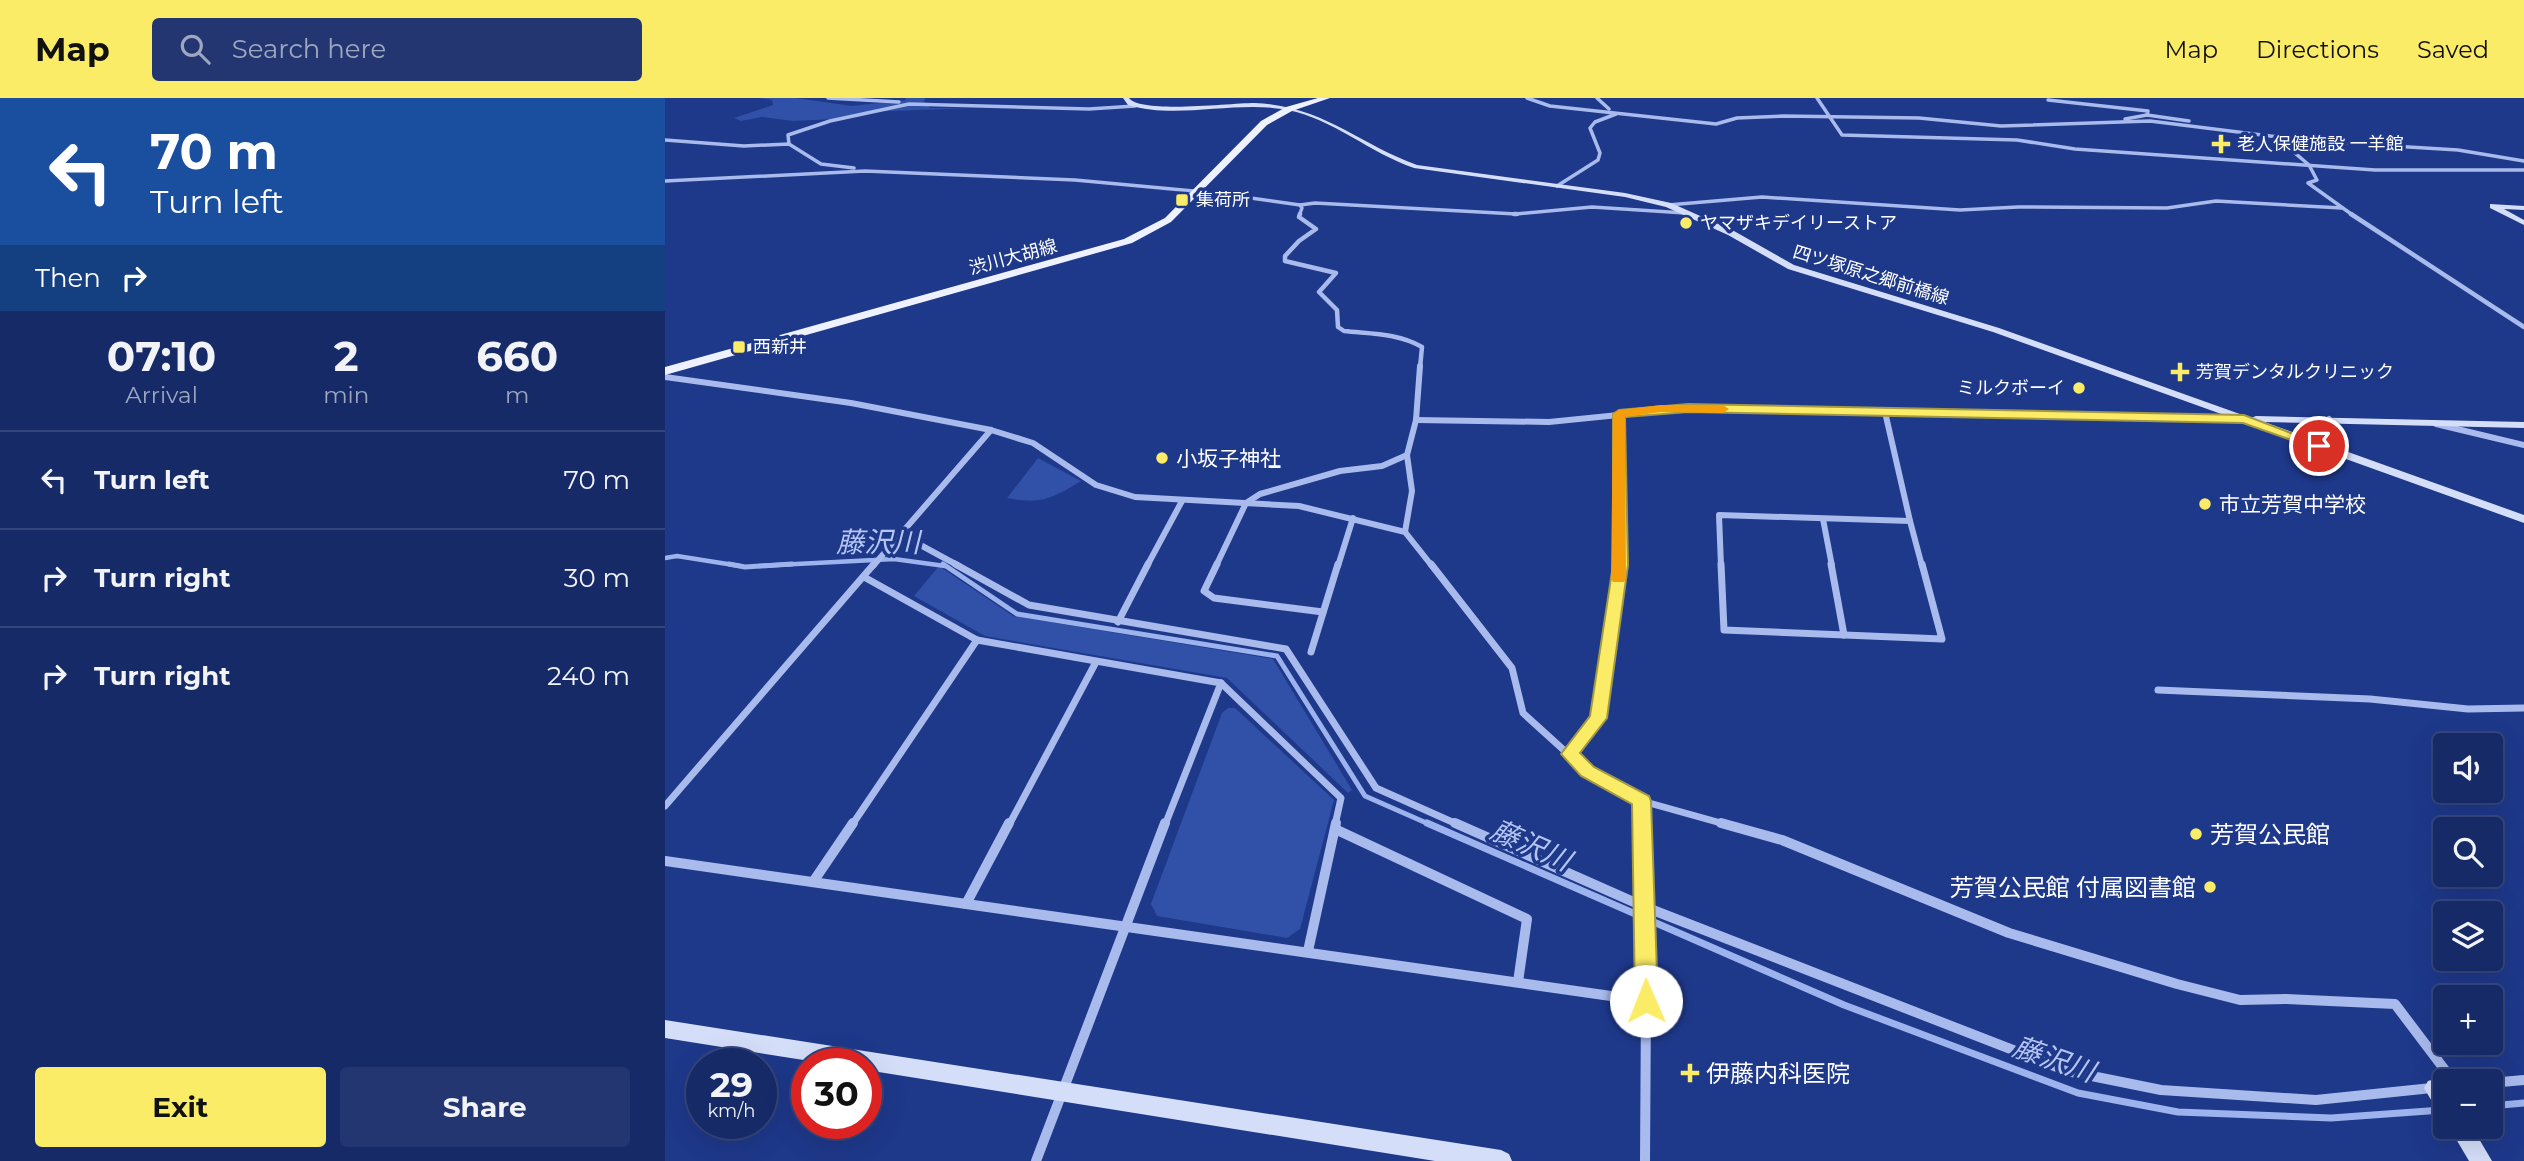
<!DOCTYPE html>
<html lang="en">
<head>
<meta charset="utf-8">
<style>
  body { margin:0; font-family:Montserrat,"Noto Sans JP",sans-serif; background:#233671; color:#f1f3f6; height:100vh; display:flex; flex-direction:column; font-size:26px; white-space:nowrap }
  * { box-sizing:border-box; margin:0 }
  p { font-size:23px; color:#9ea7c0 }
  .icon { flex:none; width:38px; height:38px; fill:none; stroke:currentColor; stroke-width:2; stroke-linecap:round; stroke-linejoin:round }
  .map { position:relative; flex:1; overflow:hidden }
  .sheet { display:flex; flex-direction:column; background:#162a68; width:665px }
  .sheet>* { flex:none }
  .top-card { background:#1a4fa0; color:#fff; overflow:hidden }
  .buttons { position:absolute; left:1768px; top:635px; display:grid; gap:14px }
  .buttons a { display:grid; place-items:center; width:70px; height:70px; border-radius:7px; background:#162a68; box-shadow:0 7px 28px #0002,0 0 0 2px #35467c; font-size:35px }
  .speed { position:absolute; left:21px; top:950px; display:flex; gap:14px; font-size:35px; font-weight:700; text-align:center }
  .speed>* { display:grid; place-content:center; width:91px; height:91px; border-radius:50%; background:#162a68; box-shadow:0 7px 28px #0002,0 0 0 2px #35467c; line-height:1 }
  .speed small { font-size:18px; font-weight:400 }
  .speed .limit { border:10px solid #d22; background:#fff; color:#111 }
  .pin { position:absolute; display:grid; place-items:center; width:60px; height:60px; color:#fff; margin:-30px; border:4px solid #fff; border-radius:50%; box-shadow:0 2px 7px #0007 }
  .me { position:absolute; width:77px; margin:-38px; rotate:359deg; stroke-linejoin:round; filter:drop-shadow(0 0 5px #0008) }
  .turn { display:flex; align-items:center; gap:24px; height:147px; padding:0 35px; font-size:32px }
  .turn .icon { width:91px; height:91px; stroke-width:2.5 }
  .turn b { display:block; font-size:49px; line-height:60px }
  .then { display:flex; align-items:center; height:66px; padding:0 35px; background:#0003; gap:14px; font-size:26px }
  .eta { display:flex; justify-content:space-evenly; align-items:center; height:119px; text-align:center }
  .eta b { font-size:42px; font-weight:700; line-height:49px }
  .action { display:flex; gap:14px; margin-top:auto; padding:14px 35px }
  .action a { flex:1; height:80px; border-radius:7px; background:#fbec68; color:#111; font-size:28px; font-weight:700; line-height:80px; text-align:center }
  .action a+a { background:#233671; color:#f1f3f6 }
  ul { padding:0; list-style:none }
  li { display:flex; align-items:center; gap:21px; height:98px; padding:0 35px; border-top:2px solid #35467c }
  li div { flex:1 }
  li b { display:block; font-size:26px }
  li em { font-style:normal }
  header { display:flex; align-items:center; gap:42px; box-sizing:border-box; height:98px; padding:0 35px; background:#fbec68; color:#111 }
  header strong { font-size:33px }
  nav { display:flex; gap:38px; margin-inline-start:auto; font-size:24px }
  .search { width:490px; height:63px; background:#233671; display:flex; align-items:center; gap:18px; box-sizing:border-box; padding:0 24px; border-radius:7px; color:#9ea7c0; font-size:26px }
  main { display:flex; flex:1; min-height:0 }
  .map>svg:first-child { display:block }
  .green { fill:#3150a7 }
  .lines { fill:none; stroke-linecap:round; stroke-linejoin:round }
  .stream-far2 { stroke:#9cb3ed; stroke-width:4.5 }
  .stream-far1 { stroke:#9cb3ed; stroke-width:5 }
  .stream { stroke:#9cb3ed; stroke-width:7 }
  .street-far4 { stroke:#a9baec; stroke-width:3.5 }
  .street-far3 { stroke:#a9baec; stroke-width:4.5 }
  .street-far2 { stroke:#a9baec; stroke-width:6 }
  .street-far1 { stroke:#a9baec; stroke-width:7 }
  .street { stroke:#a9baec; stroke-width:10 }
  .secondary { fill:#d5def9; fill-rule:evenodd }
  .primary { fill:#eef1ff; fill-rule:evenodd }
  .route { fill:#fbec68; stroke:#a39944; stroke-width:2 }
  .slow { fill:#f59e0b }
  .poi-dot { fill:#fbec68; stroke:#1e388a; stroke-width:2.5 }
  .labels { text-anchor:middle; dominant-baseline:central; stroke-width:7; stroke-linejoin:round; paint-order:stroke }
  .far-poi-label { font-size:18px; fill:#fff; stroke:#1e388a; text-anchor:start }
  .far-street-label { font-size:18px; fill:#fff; stroke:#1e388a }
  .poi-label { font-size:21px; fill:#fff; stroke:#1e388a; text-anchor:start }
  .near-poi-label { font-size:24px; fill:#fff; stroke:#1e388a; text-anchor:start }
  .near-water-label { font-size:28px; font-style:italic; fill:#b5c5f3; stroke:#1e388a }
</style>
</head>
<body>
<header>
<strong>Map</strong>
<div class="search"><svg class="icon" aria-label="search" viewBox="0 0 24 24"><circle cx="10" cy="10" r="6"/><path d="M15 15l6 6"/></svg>Search here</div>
<nav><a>Map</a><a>Directions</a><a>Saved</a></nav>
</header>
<main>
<section class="sheet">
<div class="top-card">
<div class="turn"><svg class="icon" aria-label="left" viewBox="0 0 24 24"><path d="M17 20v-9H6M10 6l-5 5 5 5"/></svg><div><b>70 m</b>Turn left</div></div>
<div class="then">Then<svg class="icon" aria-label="right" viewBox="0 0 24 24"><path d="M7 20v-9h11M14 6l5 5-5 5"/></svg></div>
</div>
<div class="eta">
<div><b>07:10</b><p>Arrival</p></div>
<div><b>2</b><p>min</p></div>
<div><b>660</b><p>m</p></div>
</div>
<ul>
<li><svg class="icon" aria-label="left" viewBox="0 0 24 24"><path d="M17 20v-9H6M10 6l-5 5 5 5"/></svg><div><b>Turn left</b></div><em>70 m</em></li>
<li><svg class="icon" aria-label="right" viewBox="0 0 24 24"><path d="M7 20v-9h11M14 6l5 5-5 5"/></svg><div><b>Turn right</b></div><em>30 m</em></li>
<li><svg class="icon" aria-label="right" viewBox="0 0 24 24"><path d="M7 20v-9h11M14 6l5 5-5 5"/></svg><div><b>Turn right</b></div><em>240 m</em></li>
</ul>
<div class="action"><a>Exit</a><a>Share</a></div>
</section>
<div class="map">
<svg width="1859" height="1063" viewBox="0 0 1859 1063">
  <rect width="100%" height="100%" fill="#1e388a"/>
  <g class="green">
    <polygon points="95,0 131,0 187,8 241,2 240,0 260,0 259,4 265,10 308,10 200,14 170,21 128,23 97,19 76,23 69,20 108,7 107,2"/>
    <path d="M373 360 416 383C388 400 376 407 342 400Z"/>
    <polygon points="274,468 348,518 608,561 687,692 683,695 562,580 320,538 249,498"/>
    <polygon points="563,610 570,610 669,702 635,831 622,840 492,818 486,806 557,615"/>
  </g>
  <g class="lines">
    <g class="stream-far2">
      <polyline points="0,460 12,458 75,468"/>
      <polyline points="94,468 229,461 280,468"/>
    </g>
    <g class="stream-far1">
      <polyline points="64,466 80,469 127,466"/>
      <polyline points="278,466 352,516 612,558 700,698 766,727"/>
    </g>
    <g class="stream">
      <polyline points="762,725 1179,907 1413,995 1513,1014 1666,1020 1777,1012"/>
      <polyline points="1825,1008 1859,1005"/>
    </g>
    <g class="street-far4">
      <polyline points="163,0 234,4"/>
      <polyline points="862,0 885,8 1051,26 1072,20 1118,18 1254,20 1336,28 1485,23 1645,43 1793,52 1859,63"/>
      <polyline points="932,0 944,11"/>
      <polyline points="1152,0 1177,37 1352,42 1410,51 1710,72 1859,72"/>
      <polyline points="1383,2 1483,13 1482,17 1460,21"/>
      <polyline points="1482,17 1524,23"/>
      <polyline points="1610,38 1644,67 1652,82 1643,85 1689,118"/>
      <polyline points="0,42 79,48 124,46 156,66 189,70"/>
      <polyline points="124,46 123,37 165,23 244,6 424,11 470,8"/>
      <polyline points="0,83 200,73 410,82 550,95 635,107 650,105 851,116 927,109 1020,115"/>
      <polyline points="892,88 933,62 935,55 925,30 930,24 951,16"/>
      <polyline points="1003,107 1097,99 1295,112 1353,109 1502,110 1551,103 1677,110"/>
      <polyline points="634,118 637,110 635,107"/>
    </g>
    <g class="street-far3">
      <path d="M635 116 634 119 651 131 634 143 620 158V163L671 175 654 194 672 212 673 229 679 233C706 236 733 235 757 249L755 270"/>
      <polyline points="849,116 852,116"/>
      <polyline points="1686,116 1859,229"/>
    </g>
    <g class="street-far2">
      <polyline points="0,279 186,305 326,332 368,345 431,387 470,399 634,408 740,434 767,468"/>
      <polyline points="1220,314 1245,423"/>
      <polyline points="954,316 955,468"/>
      <polyline points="1664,321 1655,329 1658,339 1678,356"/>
      <polyline points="751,322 884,324 1023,310 1579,321"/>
      <polyline points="1771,326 1859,347"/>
      <polyline points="1158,421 1167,468"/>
      <polyline points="740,434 747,393 742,357 751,322 755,268"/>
      <polyline points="237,437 294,468"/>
      <polyline points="208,468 326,332"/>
      <polyline points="482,468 517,403"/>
      <polyline points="551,468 581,405 595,396 675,373 717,368 742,357"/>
      <polyline points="673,468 688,420"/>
      <polyline points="1056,468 1054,417 1245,423 1257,468"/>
    </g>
    <g class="street-far1">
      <polyline points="290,466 364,507 621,551 711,690 794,727"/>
      <polyline points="552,466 539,493 549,500 658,514"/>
      <polyline points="766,466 847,570 858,615 923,674 977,703 1063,727"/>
      <polyline points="1056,466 1059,532 1277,541 1257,466"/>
      <polyline points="1166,466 1179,537"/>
      <polyline points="199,479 312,542 556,585 500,727"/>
      <polyline points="453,524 483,466"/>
      <polyline points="646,554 673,466"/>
      <polyline points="556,585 676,700 670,727"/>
      <polyline points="1493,592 1705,601 1803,611 1859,610"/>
      <polyline points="905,656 934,619 955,466"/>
      <polyline points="977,703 977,727"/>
      <polyline points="0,708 209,466"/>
      <polyline points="187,727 312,542"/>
      <polyline points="344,727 431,564"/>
    </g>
    <g class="street">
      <polyline points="790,725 980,809 1402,973 1496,992 1651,1002 1767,990"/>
      <polyline points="977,725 981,903 980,1063"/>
      <polyline points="1056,725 1117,742 1344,835 1512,886 1575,902 1621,901 1730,906 1789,984"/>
      <polyline points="670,731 862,821 853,884"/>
      <polyline points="0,763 981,903"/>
      <polyline points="148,784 188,725"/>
      <polyline points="301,806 344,725"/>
      <polyline points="643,853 671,725"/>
      <polyline points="1825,985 1859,982"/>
      <polyline points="371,1063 500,725"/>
    </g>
    <g class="secondary">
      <path d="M458 0H464C475 16 567 5 589 5 659 8 691 45 752 67L960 95 1006 105 1069 133 1129 167 1334 230 1586 320 1591 318 1859 324V330L1599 324 1859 417V425L1328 234 1123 171 1063 137 1001 109 960 99 749 70C705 55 668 21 623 12 570 2 513 22 463 7Z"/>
      <polygon points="1825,106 1859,108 1859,112 1839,111 1859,122 1859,127 1825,110"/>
      <polygon points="0,922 836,1052 844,1056 847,1063 770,1063 201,972 201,966 164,966 0,940"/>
      <polygon points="1770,981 1780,987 1780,1015 1772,1012 1759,990 1763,983"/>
      <polygon points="1784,1029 1807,1029 1827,1063 1804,1063"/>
    </g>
    <polygon class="primary" points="653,0 665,0 627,13 602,27 506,124 467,145 0,277 0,269 459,141 500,120 596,23 621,9"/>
  </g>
  <polygon class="route" points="1023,306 1579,317 1660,348 1658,350 1649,350 1578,325 1023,314 960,319 963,467 942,620 915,655 929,669 984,698 986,703 993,903 989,909 981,912 973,909 970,903 967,706 916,678 896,656 925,618 948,467 948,316 954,312"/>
  <polygon class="slow" points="996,307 1058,307 1064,311 1058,315 996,314 960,319 961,480 959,484 948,484 946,480 948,316 954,312"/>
  <g class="poi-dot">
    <path d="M1552.5 35.5h7v7h7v7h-7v7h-7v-7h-7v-7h7z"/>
    <rect x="510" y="95" width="14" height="14" rx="3.5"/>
    <circle cx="1021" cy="125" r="7"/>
    <rect x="67" y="242" width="14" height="14" rx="3.5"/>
    <path d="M1511.5 263.5h7v7h7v7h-7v7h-7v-7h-7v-7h7z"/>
    <circle cx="1414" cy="290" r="7"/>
    <circle cx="497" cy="360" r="7"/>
    <circle cx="1540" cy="406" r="7"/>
    <circle cx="1531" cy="736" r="7"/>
    <circle cx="1545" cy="789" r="7"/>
    <path d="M1021.5 964.5h7v7h7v7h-7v7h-7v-7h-7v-7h7z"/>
  </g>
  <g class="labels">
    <g class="far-poi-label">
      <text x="1572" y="46">老人保健施設 一羊館</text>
      <text x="531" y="102">集荷所</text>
      <text x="1035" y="125">ヤマザキデイリーストア</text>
      <text x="88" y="249">西新井</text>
      <text x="1531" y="274">芳賀デンタルクリニック</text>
      <text x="1400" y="290" text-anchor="end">ミルクボーイ</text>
    </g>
    <g class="far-street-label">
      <text transform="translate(348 159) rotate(-15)">渋川大胡線</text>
      <text transform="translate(1206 177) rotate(17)">四ツ塚原之郷前橋線</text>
    </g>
    <g class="poi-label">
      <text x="511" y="360">小坂子神社</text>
      <text x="1554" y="406">市立芳賀中学校</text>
    </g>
    <g class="near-poi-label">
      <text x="1545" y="736">芳賀公民館</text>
      <text x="1531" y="789" text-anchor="end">芳賀公民館 付属図書館</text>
      <text x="1041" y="975">伊藤内科医院</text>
    </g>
    <g class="near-water-label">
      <text x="213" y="444">藤沢川</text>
      <text transform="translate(866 747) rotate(24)">藤沢川</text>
      <text transform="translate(1389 961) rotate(19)">藤沢川</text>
    </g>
  </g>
</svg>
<div class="buttons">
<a><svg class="icon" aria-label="sound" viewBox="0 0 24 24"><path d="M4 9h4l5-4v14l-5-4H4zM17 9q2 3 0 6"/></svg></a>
<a><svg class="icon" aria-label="search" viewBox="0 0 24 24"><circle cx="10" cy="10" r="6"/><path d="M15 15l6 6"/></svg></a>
<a><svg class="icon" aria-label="layers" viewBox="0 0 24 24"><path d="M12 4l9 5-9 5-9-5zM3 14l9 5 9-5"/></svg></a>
<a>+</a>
<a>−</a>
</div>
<div class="speed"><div>29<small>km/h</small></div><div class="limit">30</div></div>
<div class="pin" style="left:1654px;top:348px;background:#d93025"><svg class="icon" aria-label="arrive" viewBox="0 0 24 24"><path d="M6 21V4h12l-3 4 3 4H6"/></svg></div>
<svg class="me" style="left:981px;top:903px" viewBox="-20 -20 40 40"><circle r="19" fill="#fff"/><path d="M0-13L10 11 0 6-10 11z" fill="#fbec68"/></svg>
</div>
</main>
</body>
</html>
